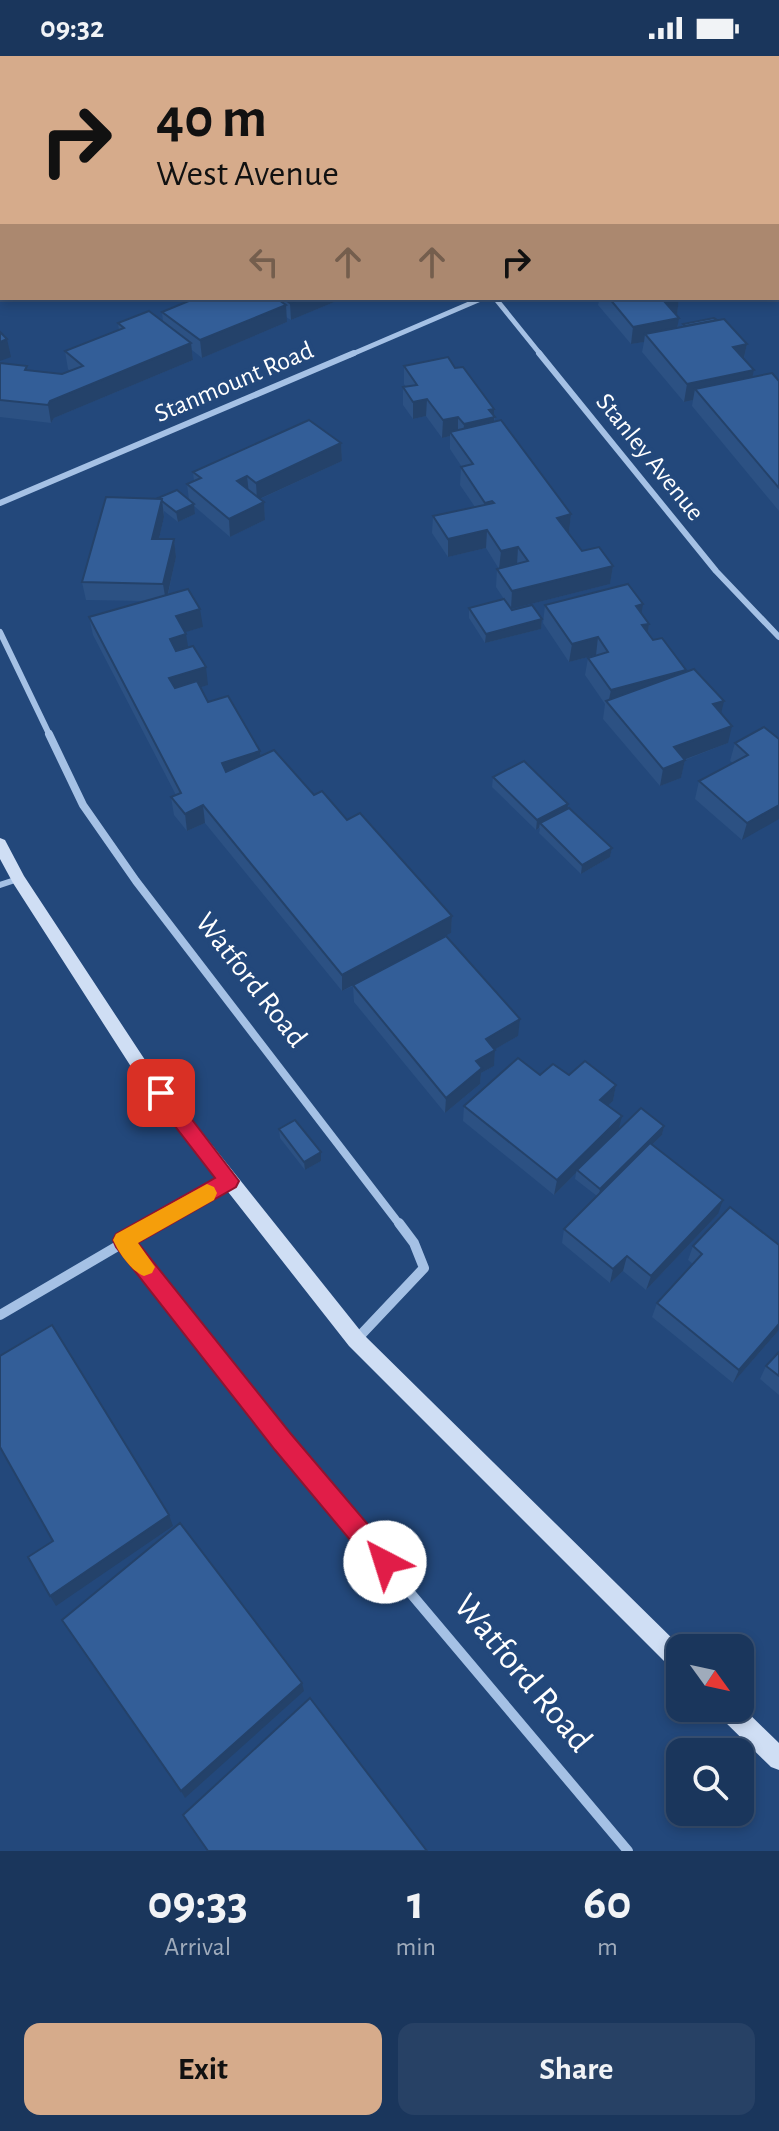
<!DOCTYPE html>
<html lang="en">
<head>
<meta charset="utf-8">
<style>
  body { margin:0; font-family:"Alegreya Sans",sans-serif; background:#274165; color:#f1f3f6; height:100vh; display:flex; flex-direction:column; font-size:30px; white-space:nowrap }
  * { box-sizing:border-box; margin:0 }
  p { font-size:26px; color:#9fabbb }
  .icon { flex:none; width:44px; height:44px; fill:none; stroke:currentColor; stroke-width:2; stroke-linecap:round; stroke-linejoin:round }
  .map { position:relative; height:1795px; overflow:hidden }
  .side { display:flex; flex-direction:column; background:#1a365c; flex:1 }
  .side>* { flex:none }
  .banner { position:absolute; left:0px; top:0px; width:780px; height:244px; box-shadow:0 4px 12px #0003,0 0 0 2px #385072; background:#d6ab8b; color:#111; overflow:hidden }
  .needle { width:52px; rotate:123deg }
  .fabs { position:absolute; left:666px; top:1578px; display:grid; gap:16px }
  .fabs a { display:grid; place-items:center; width:88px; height:88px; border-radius:16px; background:#1a365c; box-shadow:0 4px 12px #0003,0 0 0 2px #385072; font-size:40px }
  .pin { position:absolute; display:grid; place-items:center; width:68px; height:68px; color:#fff; margin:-34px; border-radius:16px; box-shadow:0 4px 12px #0006 }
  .me { position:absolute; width:88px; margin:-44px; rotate:320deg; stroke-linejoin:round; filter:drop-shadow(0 0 6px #0008) }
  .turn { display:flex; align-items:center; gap:28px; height:168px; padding:0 24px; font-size:36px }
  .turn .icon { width:104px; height:104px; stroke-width:2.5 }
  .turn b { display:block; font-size:56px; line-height:68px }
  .lanes { display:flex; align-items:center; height:76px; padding:0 24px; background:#0003; justify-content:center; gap:40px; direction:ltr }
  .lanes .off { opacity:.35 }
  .eta { display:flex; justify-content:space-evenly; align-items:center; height:136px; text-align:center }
  .eta b { font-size:48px; font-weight:700; line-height:56px }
  .cta { display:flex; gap:16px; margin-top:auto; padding:16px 24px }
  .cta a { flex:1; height:92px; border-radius:16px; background:#d6ab8b; color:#111; font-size:32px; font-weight:700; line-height:92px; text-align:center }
  .cta a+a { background:#274165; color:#f1f3f6 }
  .status { display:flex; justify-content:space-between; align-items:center; height:56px; padding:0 40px; background:#1a365c; direction:ltr }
  .status svg { height:22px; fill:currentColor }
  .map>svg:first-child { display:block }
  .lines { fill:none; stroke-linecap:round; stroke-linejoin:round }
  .service { stroke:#a5c1e5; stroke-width:6 }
  .minor-far3 { stroke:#a5c1e5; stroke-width:5 }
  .minor-far2 { stroke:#a5c1e5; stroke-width:6 }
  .minor-far1 { stroke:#a5c1e5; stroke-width:8 }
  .minor { stroke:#a5c1e5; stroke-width:10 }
  .secondary { fill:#cfdef4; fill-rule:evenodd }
  .wall { fill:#2c5183 }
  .shaded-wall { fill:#24426a }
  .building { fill:#335e98; stroke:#24426a; stroke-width:2 }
  .route { fill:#e11d48; stroke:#92132f; stroke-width:2 }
  .slow { fill:#f59e0b }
  .labels { text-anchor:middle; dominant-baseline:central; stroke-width:8; stroke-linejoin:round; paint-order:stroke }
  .far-street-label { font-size:26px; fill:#fff; stroke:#23487b }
  .street-label { font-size:30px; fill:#fff; stroke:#23487b }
  .near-street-label { font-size:36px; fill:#fff; stroke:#23487b }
</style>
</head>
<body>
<div class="status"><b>09:32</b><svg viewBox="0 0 49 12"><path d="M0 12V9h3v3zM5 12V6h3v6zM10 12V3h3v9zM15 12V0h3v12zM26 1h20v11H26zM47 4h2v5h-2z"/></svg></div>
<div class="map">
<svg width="779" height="1795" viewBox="0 0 779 1795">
  <rect width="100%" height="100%" fill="#23487b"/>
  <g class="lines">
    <polyline class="service" points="0,829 18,823"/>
    <g class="minor-far3">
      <polyline points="495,242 541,299"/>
      <polyline points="350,299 483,242"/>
    </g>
    <g class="minor-far2">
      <polyline points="539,297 716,515 779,581"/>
      <polyline points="0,447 354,297"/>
      <polyline points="0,576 50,680"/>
    </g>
    <g class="minor-far1">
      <polyline points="49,678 83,749 136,825 400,1169"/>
      <polyline points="154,1169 229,1125"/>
    </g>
    <g class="minor">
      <polyline points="124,1184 283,1386 628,1795"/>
      <polyline points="0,1259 157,1167"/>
      <polyline points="356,1284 424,1212 414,1187 399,1167"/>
    </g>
    <g class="secondary">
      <polygon points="0,782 5,784 24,820 149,1010 363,1278 682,1592 680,1592 680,1616 672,1613 349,1290 137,1020 13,827 0,803"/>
      <polygon points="740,1649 779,1687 779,1714 771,1711 719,1660 716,1652 740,1652"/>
    </g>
  </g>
  <g class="wall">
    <polygon points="336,0 420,0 423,2 338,2"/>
    <polygon points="707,0 768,0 768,1 708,2"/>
    <polygon points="196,242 344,242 291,264 286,261 287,266 202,302 192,294 193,304 54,362 51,367 0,361 0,307 28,315 62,318 70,315 68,313 65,295 119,274 118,267 163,266 162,256"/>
    <polygon points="591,242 679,242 677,259 678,272 682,271 683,268 747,288 744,303 754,314 752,321 779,325 779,455 692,350 693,344 684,346 642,296 644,286 631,288 598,249 599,245 595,246"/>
    <polygon points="404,310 455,312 495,361 494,366 571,458 569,476 568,476 582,495 613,510 610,528 511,553 542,563 541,573 485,587 469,562 469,552 504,543 496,531 497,513 499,513 486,492 448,501 432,477 433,460 475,451 460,429 461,411 462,411 450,393 450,380 442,382 426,360 413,363 403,349 403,331 406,331 404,328"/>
    <polygon points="341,387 342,405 260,443 264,446 265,464 230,481 194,450 195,458 178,466 164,455 164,461 159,483 174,483 176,501 168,539 203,571 185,576 188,592 208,629 200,631 208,646 260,695 261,700 347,764 452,860 451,877 415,896 518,980 495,993 494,1010 481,1017 480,1028 445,1057 354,946 353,930 342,935 205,767 187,775 174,759 171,741 176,739 93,579 89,561 144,545 86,544 82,526 159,443 158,442 189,444 187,428 194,425 193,416"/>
    <polygon points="545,549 641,557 649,568 647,577 653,584 685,616 721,657 728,687 685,704 681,722 660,730 603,663 605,648 585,619 588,602 596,599 569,606 543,567"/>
    <polygon points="779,683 742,784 695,743 699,725 733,707 730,705 735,687"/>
    <polygon points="493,721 568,752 612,792 610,801 581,818 539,777 540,772 536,774 492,731"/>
    <polygon points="540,1019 569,1019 616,1029 613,1045 608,1049 619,1074 664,1070 662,1079 652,1089 718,1158 646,1234 623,1215 610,1227 562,1187 564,1173 597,1140 575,1123 576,1117 554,1139 463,1065 464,1050"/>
    <polygon points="279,1073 321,1096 321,1105 305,1114 280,1082"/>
    <polygon points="730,1151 779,1274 733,1327 652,1261 657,1247 693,1208 688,1204 693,1190"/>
    <polygon points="779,1296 779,1339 760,1323 766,1310"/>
  </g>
  <g class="shaded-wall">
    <polygon points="302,242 344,242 291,264 290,247"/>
    <polygon points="679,242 677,259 664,245"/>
    <polygon points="286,249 287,266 202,302 200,284"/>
    <polygon points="679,262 676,279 645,278 644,286 631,288 633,271"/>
    <polygon points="7,283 11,301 0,305 0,286"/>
    <polygon points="191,287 193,304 54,362 51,367 48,349 50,345"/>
    <polygon points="747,288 743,306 733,291"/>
    <polygon points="754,314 750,332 695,333 693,344 684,346 687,328"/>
    <polygon points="427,343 426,360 413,363 413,346"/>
    <polygon points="494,353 494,378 463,386 464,368 489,354"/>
    <polygon points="458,361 458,378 450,376 450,380 442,382 443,364"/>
    <polygon points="341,387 342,405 257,444 256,427"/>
    <polygon points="247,420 249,438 237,425"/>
    <polygon points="162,443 164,461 155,500 152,483"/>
    <polygon points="264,446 265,464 230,481 229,463"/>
    <polygon points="194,448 195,458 178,466 176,456"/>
    <polygon points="571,458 569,476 555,479 557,462"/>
    <polygon points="487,474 486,492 448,501 448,483"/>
    <polygon points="174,483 176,501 166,546 163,528"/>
    <polygon points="518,491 517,509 499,513 501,495"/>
    <polygon points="613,510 610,528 511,553 512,535"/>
    <polygon points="643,548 640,566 636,550"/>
    <polygon points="200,553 203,571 179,578 176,560"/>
    <polygon points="542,563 541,573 485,587 486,578"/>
    <polygon points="649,568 646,586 642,569"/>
    <polygon points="186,578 189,596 172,601 170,583"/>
    <polygon points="598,581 596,599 569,606 572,588"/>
    <polygon points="206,611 208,629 172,640 169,622"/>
    <polygon points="686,614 682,631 608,648 611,634"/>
    <polygon points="724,645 720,662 713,648"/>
    <polygon points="732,670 728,687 670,709 674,691"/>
    <polygon points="260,695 262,712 224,725 222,707"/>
    <polygon points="685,704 681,722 660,730 663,713"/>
    <polygon points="568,748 567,757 540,767 539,772 536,774 537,764"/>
    <polygon points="203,749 205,767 187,775 185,758"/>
    <polygon points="779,749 779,763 742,784 747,767"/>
    <polygon points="612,792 610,801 581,818 582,809"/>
    <polygon points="452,860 451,877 342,935 342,919"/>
    <polygon points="520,963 518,980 485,999 486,983"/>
    <polygon points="495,994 494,1010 481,1017 480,1028 445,1057 446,1042 476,1005"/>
    <polygon points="616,1029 613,1045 597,1059 600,1044"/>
    <polygon points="622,1060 618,1076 577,1114 576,1117 554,1139 557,1124"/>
    <polygon points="664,1070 662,1079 599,1141 600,1133"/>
    <polygon points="321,1096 321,1105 305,1114 304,1106"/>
    <polygon points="723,1144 718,1158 646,1234 651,1220"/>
    <polygon points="627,1200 623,1215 610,1227 613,1213"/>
    <polygon points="779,1268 779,1274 733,1327 739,1314"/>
    <polygon points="169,1459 173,1470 56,1550 50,1540"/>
    <polygon points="302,1627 304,1635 185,1742 181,1735"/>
  </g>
  <g class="building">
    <polygon points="58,0 80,0 73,2 49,2"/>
    <polygon points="80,0 142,0 145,2 82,2"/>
    <polygon points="358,0 420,0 423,2 360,2"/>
    <polygon points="721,0 768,0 768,1 723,2"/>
    <polygon points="778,9 779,9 778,43"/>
    <polygon points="196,242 276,242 286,249 200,284 162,256"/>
    <polygon points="283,242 302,242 290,247"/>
    <polygon points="609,242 678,242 664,245 679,262 633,271"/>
    <polygon points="149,255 191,287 50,345 48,349 0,344 0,307 27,310 25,314 62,318 83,310 65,295 124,272 118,267"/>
    <polygon points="714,262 717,264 685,270 683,268"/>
    <polygon points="724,263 747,288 733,291 754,314 687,328 645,278"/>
    <polygon points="0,276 7,283 0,286"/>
    <polygon points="448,301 455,312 463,311 494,353 489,354 495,361 464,368 458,361 443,364 427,343 413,346 403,331 417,329 404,310"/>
    <polygon points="772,317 779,325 779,432 695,333"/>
    <polygon points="309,364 341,387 256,427 247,420 237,425 264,446 229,463 187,428 201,422 193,416"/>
    <polygon points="501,364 571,458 557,462 582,495 599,491 613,510 512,535 497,513 528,505 518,491 501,495 487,474 448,483 433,460 494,447 492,445 485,447 461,411 473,408 450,376"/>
    <polygon points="177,434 194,448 176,456 158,442"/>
    <polygon points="106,441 162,443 152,483 174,483 163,528 82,526"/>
    <polygon points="628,528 643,548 636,550 649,568 642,569 653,584 662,582 686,614 611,634 588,602 608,596 598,581 572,588 545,549"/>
    <polygon points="188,533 200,553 176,560 186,578 170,583 176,595 193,590 206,611 169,622 175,632 197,625 208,646 228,640 260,695 222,707 226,716 274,694 314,739 322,735 347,764 360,757 452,860 342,919 203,749 185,758 171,741 181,737 89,561"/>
    <polygon points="504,543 512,554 532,549 542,563 486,578 469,552"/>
    <polygon points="694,613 724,645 713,648 732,670 674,691 685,704 663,713 606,645"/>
    <polygon points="764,671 779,683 779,749 747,767 699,725 748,699 735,687"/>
    <polygon points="524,705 568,748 537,764 493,721"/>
    <polygon points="569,752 612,792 582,809 540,767"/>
    <polygon points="446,880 520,963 486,983 495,994 476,1005 482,1012 446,1042 353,929"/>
    <polygon points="518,1002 540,1019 553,1008 569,1019 585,1005 616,1029 600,1044 622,1060 557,1124 464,1050"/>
    <polygon points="641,1052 664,1070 600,1133 577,1114"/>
    <polygon points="295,1064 321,1096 304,1106 279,1073"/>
    <polygon points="650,1087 723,1144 651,1220 627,1200 613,1213 564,1173"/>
    <polygon points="730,1151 779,1189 779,1268 739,1314 657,1247 702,1198 693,1190"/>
    <polygon points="52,1269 169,1459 50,1540 28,1501 53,1485 0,1391 0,1300"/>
    <polygon points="779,1296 779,1320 766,1310"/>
    <polygon points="180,1467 302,1627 181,1735 62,1564"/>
    <polygon points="310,1642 427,1795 208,1795 183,1759"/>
  </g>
  <polygon class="route" points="161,1029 167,1031 239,1125 236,1131 138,1187 291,1378 393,1498 397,1506 393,1515 385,1518 376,1515 275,1394 116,1191 113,1184 116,1178 215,1122 154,1043 151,1037 154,1031"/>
  <path class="slow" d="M207 1128 214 1131 217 1137 214 1144 138 1187 155 1211 152 1217 144 1220C131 1215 119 1197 113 1184L116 1178Z"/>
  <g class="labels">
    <g class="far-street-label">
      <text transform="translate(234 326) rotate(-23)">Stanmount Road</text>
      <text transform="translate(650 401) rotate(51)">Stanley Avenue</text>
    </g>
    <g class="street-label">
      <text transform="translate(251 924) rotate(52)">Watford Road</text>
    </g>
    <g class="near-street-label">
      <text transform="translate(523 1617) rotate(50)">Watford Road</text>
    </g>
  </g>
</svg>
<div class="fabs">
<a><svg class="needle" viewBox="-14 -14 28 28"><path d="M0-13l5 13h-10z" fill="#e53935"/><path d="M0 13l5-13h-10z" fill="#9fabbb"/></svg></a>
<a><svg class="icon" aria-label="search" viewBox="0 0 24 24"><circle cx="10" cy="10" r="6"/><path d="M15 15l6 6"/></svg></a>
</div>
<div class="pin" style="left:161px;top:1037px;background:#d93025"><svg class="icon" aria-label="arrive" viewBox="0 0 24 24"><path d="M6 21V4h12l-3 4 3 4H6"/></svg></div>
<svg class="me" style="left:385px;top:1506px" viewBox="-20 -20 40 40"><circle r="19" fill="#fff"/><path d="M0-13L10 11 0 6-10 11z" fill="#e11d48"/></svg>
<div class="banner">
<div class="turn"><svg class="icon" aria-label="right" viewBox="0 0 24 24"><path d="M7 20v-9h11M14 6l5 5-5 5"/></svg><div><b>40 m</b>West Avenue</div></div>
<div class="lanes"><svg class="icon off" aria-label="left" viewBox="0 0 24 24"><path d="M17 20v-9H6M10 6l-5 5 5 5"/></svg><svg class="icon off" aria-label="ahead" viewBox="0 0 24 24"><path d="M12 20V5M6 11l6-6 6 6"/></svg><svg class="icon off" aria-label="ahead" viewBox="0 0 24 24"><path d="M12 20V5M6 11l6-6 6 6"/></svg><svg class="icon" aria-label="right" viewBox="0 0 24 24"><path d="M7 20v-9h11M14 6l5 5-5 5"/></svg></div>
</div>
</div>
<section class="side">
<div class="eta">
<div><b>09:33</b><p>Arrival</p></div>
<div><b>1</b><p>min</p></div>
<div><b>60</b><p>m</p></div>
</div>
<div class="cta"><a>Exit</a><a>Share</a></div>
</section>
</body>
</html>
